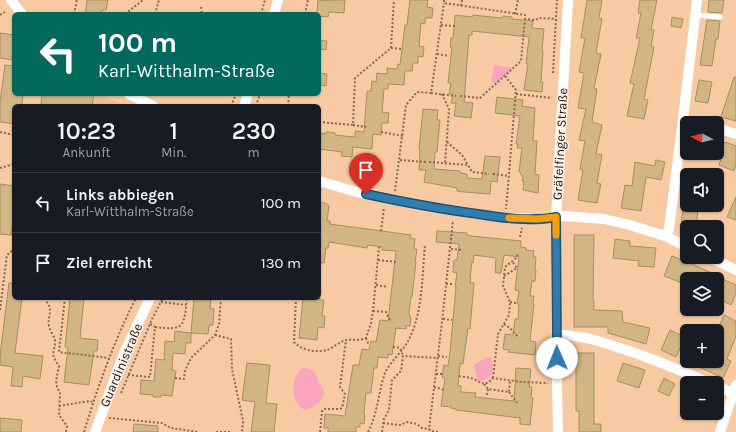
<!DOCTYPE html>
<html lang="de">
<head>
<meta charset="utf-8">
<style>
  body { margin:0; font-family:Karla,sans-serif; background:#20242c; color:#f1f3f6; height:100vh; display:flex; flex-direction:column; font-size:15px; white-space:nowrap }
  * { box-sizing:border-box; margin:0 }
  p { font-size:13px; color:#9ea1a6 }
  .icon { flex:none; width:22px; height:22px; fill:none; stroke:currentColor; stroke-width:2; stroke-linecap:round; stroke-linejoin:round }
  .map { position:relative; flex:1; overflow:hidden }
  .details { position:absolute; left:12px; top:104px; width:309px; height:196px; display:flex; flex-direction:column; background:#171b24; border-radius:6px; box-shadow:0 1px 3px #0004 }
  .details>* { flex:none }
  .top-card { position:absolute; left:12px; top:12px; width:309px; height:84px; border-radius:6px; box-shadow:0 1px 3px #0004; background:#00695c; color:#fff; overflow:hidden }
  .needle { width:26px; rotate:277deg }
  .controls { position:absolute; left:680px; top:116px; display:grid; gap:8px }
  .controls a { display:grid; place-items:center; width:44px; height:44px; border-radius:6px; background:#171b24; box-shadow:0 1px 3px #0004; font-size:20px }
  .pin { position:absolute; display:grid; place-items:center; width:34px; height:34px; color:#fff; margin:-41px -17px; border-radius:50% 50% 50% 0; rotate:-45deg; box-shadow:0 0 4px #0007 }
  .pin .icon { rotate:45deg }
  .me { position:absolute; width:44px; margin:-22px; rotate:359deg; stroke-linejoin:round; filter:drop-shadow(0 0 3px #0008) }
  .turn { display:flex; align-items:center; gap:14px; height:84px; padding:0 20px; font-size:18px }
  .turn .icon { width:52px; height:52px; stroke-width:2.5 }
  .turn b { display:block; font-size:28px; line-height:34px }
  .eta { display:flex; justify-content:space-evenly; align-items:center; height:68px; text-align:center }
  .eta b { font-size:24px; font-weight:600; line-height:28px }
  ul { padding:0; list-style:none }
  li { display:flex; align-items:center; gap:12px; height:60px; padding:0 20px; border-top:1px solid #363941 }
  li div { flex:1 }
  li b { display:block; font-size:15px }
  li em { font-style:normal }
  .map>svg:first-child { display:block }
  .built { fill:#f1be93 }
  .green { fill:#faa4bd }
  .building { fill:#d1b584; stroke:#a88e5e }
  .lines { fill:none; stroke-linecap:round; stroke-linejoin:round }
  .path { stroke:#896a51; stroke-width:2; stroke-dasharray:2 2; stroke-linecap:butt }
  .lane { stroke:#fff; stroke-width:5 }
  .street { stroke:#fff; stroke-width:10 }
  .route-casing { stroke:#1f5172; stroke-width:10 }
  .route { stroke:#2f7caf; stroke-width:7 }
  .slow { stroke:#f59e0b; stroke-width:7 }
  .labels { text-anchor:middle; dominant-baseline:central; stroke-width:3; stroke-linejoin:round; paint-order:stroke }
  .street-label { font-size:13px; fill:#221205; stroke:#fcf3eb }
</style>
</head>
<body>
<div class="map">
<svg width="736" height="432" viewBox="0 0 736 432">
  <rect width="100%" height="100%" fill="#f8caa4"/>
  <polygon class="built" points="42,94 100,94 125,106 56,106 41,104"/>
  <g class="green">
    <polygon points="494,65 513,68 497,83 491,82"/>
    <polygon points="487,357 493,359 492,375 484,380 478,381 477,379 474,365"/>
    <path d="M303 368C316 368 314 372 318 381 319 383 321 385 322 387 329 398 315 407 306 410 291 407 289 376 303 368Z"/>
  </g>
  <g class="building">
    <polygon points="87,0 108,0 106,10 102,10 102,14 85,14"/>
    <polygon points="318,0 328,1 328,0 345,0 344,13 329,12 328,17 319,16 319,14 317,14"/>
    <polygon points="410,0 428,0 427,7 433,8 432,18 425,18 425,24 421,23 419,46 424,47 423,57 418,56 418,63 413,63 412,71 405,71 404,85 388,84 388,89 384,89 382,112 389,113 388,123 382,123 381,135 373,134 372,149 353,147 352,157 341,156 342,152 319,149 319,133 325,134 326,132 330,132 335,133 335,135 355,137 355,131 364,132 367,91 371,91 372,81 376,82 377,73 387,74 387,68 397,69 398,64 400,65 405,25 407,25"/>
    <polygon points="587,0 602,0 599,18 602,19 596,53 601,54 594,88 597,89 592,122 602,125 596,154 602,155 597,183 601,184 597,203 578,200 583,170 580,169 585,141 579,140 586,109 578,108 584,73 579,72 585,38 581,38"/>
    <polygon points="640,0 657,0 651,30 654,30 651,46 654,47 644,99 648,100 644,119 627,116 634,84 630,83 640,38 636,38 641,13 638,13"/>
    <polygon points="709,0 724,0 722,13 708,12"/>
    <polygon points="455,15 472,17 473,15 502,18 503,16 512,17 512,19 533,21 532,28 544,29 542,51 543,51 541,82 543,82 542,92 524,90 528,64 526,64 529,37 472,31 472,35 469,35 464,102 473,103 471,118 454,116 456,103 451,103 453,94 449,94 451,83 448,83 452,47 450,47 451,38 453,38"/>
    <polygon points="672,17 683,19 681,28 671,26"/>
    <polygon points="707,20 720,21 718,39 716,39 712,66 700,65"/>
    <polygon points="0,33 14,35 12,60 0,58"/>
    <polygon points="319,40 327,41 326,50 319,49"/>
    <polygon points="5,65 14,66 14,94 23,94 22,106 14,106 14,124 0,122 0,102"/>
    <polygon points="319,73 327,74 326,86 319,85"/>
    <polygon points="734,77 736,77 736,121 721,117"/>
    <polygon points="699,80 712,82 708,103 695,101"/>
    <polygon points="42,94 94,94 92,106 56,106 41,104"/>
    <polygon points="497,97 523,100 522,106 535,108 533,141 537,141 535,174 539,175 538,193 523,190 524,181 522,181 523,178 519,171 522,148 517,148 518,144 516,144 520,116 495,113"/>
    <polygon points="423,109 438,110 437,120 440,120 437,152 435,152 434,169 460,171 460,173 467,174 467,178 482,179 485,156 500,157 497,182 491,181 490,194 464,192 457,191 457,188 424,182 426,170 419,170 420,149 419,149"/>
    <polygon points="717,141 728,143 736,146 736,165 734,171 719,165 723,154 717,153"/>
    <polygon points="656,160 665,162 661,180 646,177 641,211 621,208 625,185 632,186 635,162 655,166"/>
    <polygon points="0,184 14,186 14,213 11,235 0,234"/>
    <polygon points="736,197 736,220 727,217"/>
    <polygon points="319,202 325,203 329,206 327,221 330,221 330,224 411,235 410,238 415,239 414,249 417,249 415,262 416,262 412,297 411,297 409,313 411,319 410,326 406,326 406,329 396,328 392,355 388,354 388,358 378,357 377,368 374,368 371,393 366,393 364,413 365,416 364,424 360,423 360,427 356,427 356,432 328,432 328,428 324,428 325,414 345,416 353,365 359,365 362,349 369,350 371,341 376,342 380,320 388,321 396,251 382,250 382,247 368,245 367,248 329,242 328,248 326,248 324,263 319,263"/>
    <polygon points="683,208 698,210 696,227 681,227"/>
    <polygon points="437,231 467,233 467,235 472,236 521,241 521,247 526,248 526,250 534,251 533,257 536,257 535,270 536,270 535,281 532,281 530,296 534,296 533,304 534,304 530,341 536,342 535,355 508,352 509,350 503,349 505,334 513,335 515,319 518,319 519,304 517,304 519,291 515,290 519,257 504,255 501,273 495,273 496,258 474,255 473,263 472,262 470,278 471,278 470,283 474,283 470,329 468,328 463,364 460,363 458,386 461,386 461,392 476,393 475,397 514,401 516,368 531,369 529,387 532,387 531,398 533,398 530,425 520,424 520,418 456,410 456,409 451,408 451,407 441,406 445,378 442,377 444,365 448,366 450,352 456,287 455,287 457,273 453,272 454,260 457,260 459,244 436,242"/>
    <polygon points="574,235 594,235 593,301 594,301 594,310 622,311 623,322 650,328 646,344 608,333 608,327 574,327"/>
    <polygon points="615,239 630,241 630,246 656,248 654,267 638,266 639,261 613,258"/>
    <polygon points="672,256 690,263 725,279 684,279 682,283 664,276"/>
    <polygon points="724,280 736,285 736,294 731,305 717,298 717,294"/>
    <polygon points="9,283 14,283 14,298 22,298 15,353 43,356 40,379 23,376 22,387 11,386 13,367 0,365 0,356"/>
    <polygon points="70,298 84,298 80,338 98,340 97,351 94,351 89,385 64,382 68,348 65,347"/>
    <polygon points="194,298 211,298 210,308 214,309 213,325 209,325 208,334 191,333 191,343 186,343 185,354 173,353 172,370 176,371 172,396 161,395 161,397 153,397 153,395 140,394 141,380 154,381 156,359 164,360 165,341 174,342 175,331 191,333"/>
    <polygon points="303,298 320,298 319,300 324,300 322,316 325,316 324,328 318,327 317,340 299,338"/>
    <polygon points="724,315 736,321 736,336 727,359 731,361 723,378 686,361 717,361 717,331"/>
    <polygon points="670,330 685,337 676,357 661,350"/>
    <polygon points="576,353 594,353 594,424 601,424 601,432 579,432 579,411 576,411"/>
    <polygon points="247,363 270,365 266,403 277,404 274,432 251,432 255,402 242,400"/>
    <polygon points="623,363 645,370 639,388 617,381"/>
    <polygon points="664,378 675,384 669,396 658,391"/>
    <polygon points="0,418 22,420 21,432 0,432"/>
    <polygon points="134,424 158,426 158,432 133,432"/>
  </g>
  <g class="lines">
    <g class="path">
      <polyline points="444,0 444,3 525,15 525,19 535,20 539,18 556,19"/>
      <polyline points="461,6 462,0"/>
      <polyline points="201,7 202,14"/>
      <polyline points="74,14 77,0 75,0"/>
      <polyline points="125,14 143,0"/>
      <polyline points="155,14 159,0"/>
      <polyline points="261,14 265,0"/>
      <polyline points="305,14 308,0"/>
      <polyline points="515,14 518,0"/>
      <polyline points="0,15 5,12"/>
      <polyline points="441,25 455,26"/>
      <polyline points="391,48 402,49"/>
      <polyline points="437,54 449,56"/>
      <polyline points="553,73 557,0"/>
      <polyline points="505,76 516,90 506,209"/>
      <polyline points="431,93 456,96"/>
      <polyline points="442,94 449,109 445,164"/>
      <polyline points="516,94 552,98"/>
      <polyline points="460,96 480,98 521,61 525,20"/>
      <polyline points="231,106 236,94"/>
      <polyline points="256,106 260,94"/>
      <polyline points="288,106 289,94"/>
      <polyline points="319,122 353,125 355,78 391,48 394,0"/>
      <polyline points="353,125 366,127"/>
      <polyline points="0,132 14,135"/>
      <polyline points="381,132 403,136"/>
      <polyline points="447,142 462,155 468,165"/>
      <polyline points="400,160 426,162"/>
      <polyline points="429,162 468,165 472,172 489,174"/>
      <polyline points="0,168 14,164"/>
      <polyline points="493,174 509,176"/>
      <polyline points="395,191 406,105 417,92 431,93 444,3"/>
      <polyline points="381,231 384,207"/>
      <polyline points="520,237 522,228"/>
      <polyline points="451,249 463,250"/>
      <polyline points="378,260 396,262"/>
      <polyline points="504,276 517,268 512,261"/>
      <polyline points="446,284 454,284"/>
      <polyline points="376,285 388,287"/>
      <path d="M45 298V300C55 311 47 314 49 326 50 331 54 336 55 340 55 355 49 351 59 366L56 381 57 387 60 393 59 415 67 426 66 432"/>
      <polyline points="65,298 59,352 109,358"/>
      <path d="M296 298 294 342C301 350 316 353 327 350 333 348 340 341 347 340 353 339 359 341 366 338L371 323 373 311 379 247"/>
      <polyline points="161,302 186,305"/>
      <polyline points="510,302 516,303"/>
      <polyline points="0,310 7,255 14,249"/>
      <polyline points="373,311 386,312 390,320"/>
      <polyline points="443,319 452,320"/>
      <polyline points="504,324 510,328 518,337"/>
      <path d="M155 327C185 331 184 326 187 298"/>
      <polyline points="215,335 231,339 232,369 243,421 242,432"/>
      <polyline points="366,338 368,343 370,344"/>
      <polyline points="393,347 400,348 403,356"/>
      <polyline points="438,356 447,357"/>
      <polyline points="436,374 443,374"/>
      <polyline points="128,375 150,377 155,327 149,323"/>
      <path d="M459 376C463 377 469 377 473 379 482 382 484 388 493 378L522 382 548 383"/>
      <polyline points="175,378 184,379 185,371 191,358 215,335 219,324 221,298"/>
      <polyline points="493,378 498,334 509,315 510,302 503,286 505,267 515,259 518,254"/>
      <polyline points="484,384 488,389 509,392 510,381"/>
      <polyline points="434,387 445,390"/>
      <polyline points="509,392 517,403"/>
      <polyline points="121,393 152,319 163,298"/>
      <polyline points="487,395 488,389"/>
      <polyline points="59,406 89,401 93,402"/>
      <polyline points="109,418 162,423 171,428 198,432"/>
      <polyline points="383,423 400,425 407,422 417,424 422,428 429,429"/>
      <path d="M84 432C98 386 114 341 136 298"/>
      <polyline points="216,432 232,432"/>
      <polyline points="320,432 322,411 324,409 340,409 342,408 345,394 340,387 346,340"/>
      <path d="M368 432C378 413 378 393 385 373 390 362 402 352 408 341 423 314 422 275 425 245"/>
      <polyline points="382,432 384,419 389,410 392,380 401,371 403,356 438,358"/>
      <polyline points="438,432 431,431 429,429 442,322 453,220"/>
    </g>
    <polyline class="lane" points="695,15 720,17"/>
    <g class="street">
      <polyline points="11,0 22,14"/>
      <polyline points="274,14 278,0"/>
      <polyline points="129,94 153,106"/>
      <polyline points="244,106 248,94"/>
      <polyline points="683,119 698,123"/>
      <polyline points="717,128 736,134"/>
      <polyline points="319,181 357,192 430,207 505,218 538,219 564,216 604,219 630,225 665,236 687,247"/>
      <polyline points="665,236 669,229 683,119 697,0"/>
      <polyline points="709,257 736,270"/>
      <path d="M556 335C578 334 599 341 620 348 651 358 680 370 709 383"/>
      <polyline points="717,386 733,393"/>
      <polyline points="95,432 125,351 150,298"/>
      <polyline points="558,432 556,335 556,217 568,0"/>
      <polyline points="720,432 736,385"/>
    </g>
  </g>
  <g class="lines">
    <g class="route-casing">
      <path id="route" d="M366 194C403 202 440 209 478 214 503 218 531 222 556 217L557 358"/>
    </g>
    <use href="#route" class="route"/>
    <polyline class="slow" points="509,218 538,219 556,217 556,235"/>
  </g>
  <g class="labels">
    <g class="street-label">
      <text transform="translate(560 144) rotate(-87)">Gräfelfinger Straße</text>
      <text transform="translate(121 365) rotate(-67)">Guardinistraße</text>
    </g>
  </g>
</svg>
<div class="controls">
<a><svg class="needle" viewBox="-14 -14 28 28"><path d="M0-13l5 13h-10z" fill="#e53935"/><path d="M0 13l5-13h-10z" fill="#9ea1a6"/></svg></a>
<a><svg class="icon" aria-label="sound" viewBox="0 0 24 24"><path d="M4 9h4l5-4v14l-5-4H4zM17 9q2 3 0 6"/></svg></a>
<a><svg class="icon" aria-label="search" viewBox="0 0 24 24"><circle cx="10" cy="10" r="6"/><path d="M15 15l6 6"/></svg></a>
<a><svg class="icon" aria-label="layers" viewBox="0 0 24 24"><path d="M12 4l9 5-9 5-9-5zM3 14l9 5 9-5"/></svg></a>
<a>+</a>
<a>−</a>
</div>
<div class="pin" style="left:366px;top:194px;background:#d93025"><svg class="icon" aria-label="arrive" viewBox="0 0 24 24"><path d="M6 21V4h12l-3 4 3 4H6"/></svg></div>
<svg class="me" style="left:557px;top:358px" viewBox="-20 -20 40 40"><circle r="19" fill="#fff"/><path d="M0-13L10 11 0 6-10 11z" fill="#2f7caf"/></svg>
<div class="top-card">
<div class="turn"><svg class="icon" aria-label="left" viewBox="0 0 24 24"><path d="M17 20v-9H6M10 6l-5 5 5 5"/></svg><div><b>100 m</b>Karl-Witthalm-Straße</div></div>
</div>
<section class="details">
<div class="eta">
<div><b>10:23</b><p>Ankunft</p></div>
<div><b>1</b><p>Min.</p></div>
<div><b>230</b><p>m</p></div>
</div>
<ul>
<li><svg class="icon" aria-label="left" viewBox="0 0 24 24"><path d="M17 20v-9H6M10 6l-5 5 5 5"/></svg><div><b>Links abbiegen</b><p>Karl-Witthalm-Straße</p></div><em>100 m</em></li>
<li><svg class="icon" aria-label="arrive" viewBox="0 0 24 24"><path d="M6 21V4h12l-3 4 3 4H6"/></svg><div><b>Ziel erreicht</b></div><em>130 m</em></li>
</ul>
</section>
</div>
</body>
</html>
